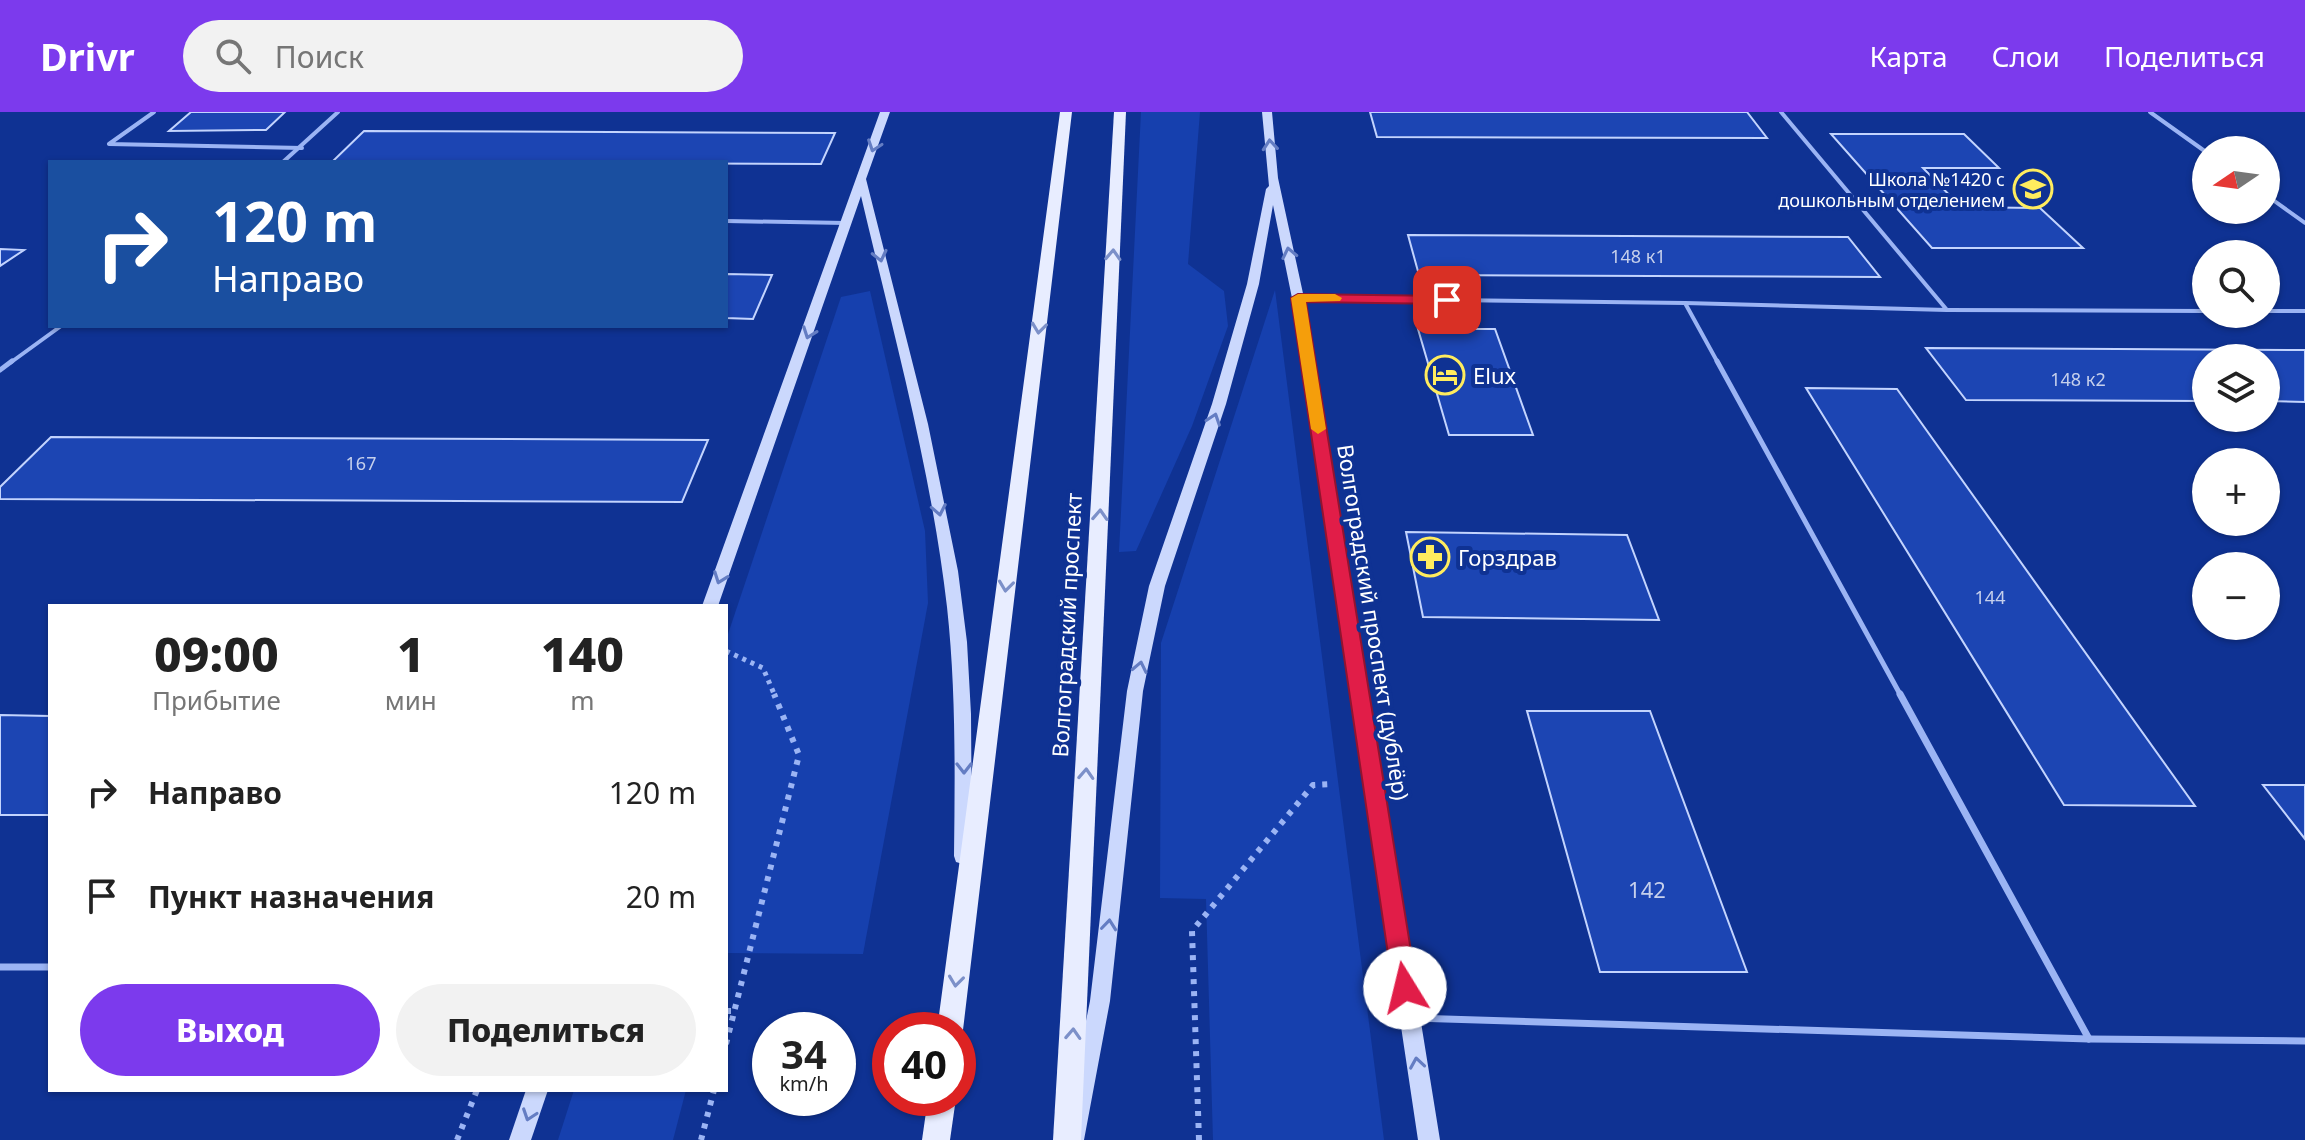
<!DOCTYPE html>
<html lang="ru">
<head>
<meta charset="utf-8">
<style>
  body { margin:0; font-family:"Noto Sans",sans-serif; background:#f2f2f2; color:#222; height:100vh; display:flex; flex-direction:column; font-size:30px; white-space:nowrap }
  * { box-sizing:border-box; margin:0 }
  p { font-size:26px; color:#767676 }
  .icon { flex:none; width:44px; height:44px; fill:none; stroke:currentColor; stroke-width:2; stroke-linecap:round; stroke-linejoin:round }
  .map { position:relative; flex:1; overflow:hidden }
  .side { position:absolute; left:48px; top:492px; width:680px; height:488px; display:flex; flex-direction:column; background:#fff; border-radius:0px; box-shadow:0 2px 6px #0004 }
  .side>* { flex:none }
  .guide { position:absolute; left:48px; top:48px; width:680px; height:168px; border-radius:0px; box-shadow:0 2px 6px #0004; background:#1a4fa0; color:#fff; overflow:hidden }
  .needle { width:52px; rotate:257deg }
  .tools { position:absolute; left:2192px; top:24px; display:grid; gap:16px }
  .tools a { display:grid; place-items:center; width:88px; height:88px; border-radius:50%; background:#fff; box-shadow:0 2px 6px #0004; font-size:40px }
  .speed { position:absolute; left:752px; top:900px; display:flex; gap:16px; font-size:40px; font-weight:700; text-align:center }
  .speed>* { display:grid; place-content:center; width:104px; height:104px; border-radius:50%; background:#fff; box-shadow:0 2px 6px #0004; line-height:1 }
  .speed small { font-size:20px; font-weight:400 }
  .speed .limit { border:12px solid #d22; background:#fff; color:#111 }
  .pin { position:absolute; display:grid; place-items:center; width:68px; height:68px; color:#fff; margin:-34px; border-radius:16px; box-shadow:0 4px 12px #0006 }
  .me { position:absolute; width:88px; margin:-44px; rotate:351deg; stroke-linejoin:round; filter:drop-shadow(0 0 6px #0008) }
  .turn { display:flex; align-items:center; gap:28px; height:168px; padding:0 32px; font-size:36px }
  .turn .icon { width:104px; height:104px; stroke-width:2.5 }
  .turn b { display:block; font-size:56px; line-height:68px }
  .eta { display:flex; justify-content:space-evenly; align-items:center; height:136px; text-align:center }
  .eta b { font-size:48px; font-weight:800; line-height:56px }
  .action { display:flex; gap:16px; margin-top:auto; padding:16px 32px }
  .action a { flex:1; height:92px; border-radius:48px; background:#7c3aed; color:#fff; font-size:32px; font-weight:800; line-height:92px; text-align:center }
  .action a+a { background:#f2f2f2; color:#222 }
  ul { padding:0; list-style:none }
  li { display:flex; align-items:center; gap:24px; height:104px; padding:0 32px }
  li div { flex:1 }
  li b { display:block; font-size:30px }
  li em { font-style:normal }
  header { display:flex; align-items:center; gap:48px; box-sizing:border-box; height:112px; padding:0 40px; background:#7c3aed; color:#fff }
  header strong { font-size:38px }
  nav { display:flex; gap:44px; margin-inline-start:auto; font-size:28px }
  .search { width:560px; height:72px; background:#f2f2f2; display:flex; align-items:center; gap:20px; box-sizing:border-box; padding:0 28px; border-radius:44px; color:#767676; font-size:30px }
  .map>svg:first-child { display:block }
  .green { fill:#1640ae }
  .building { fill:#1c45b3; stroke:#c3d4fe; stroke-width:2 }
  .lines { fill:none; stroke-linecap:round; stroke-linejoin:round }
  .path-far1 { stroke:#9bb4f4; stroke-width:5; stroke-dasharray:4 5; stroke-linecap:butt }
  .path { stroke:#9bb4f4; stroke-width:6; stroke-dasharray:5 7; stroke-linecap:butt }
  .lane-far2 { stroke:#9bb4f4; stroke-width:4 }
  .lane-far1 { stroke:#9bb4f4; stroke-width:5 }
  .lane { stroke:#9bb4f4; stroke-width:7 }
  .secondary { fill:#cbd8fd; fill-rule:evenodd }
  .primary { fill:#e8edff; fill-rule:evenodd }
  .oneway { stroke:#647dc3 }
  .oneway2 { stroke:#7c90c9 }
  .route { fill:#e11d48; stroke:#92132f; stroke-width:2 }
  .slow { fill:#f59e0b }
  .labels { text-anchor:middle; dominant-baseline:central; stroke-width:8; stroke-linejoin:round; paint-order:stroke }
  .far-poi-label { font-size:18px; fill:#fff; stroke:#0f3293; text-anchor:end }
  .number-label { font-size:18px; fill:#c6d0ec }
  .poi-label { font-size:22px; fill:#fff; stroke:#0f3293; text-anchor:start }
  .street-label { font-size:22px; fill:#fff; stroke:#0f3293 }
  .near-number-label { font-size:22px; fill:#c6d0ec }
</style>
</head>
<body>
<header>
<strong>Drivr</strong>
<div class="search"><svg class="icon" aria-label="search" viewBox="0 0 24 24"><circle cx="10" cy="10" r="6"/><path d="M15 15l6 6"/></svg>Поиск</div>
<nav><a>Карта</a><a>Слои</a><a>Поделиться</a></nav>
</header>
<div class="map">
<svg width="2305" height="1028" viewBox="0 0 2305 1028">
  <rect width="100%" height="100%" fill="#0f3293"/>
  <g class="green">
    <polygon points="1141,0 1200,0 1188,152 1224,179 1228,214 1192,314 1136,439 1119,440"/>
    <polygon points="1275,178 1384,1028 1213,1028 1206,787 1160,786 1161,531"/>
    <polygon points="870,179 925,419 928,491 863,842 726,841 726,528 841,185"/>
    <polygon points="574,978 686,978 673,1028 558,1028"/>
  </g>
  <g class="building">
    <polygon points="191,0 285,0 266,18 169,19"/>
    <polygon points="1370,0 1747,0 1767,26 1377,25"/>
    <polygon points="364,19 835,21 821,52 332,50"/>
    <polygon points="1831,22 1964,22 1999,56 1923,56 1961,95 2040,96 2083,136 1932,136"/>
    <polygon points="1408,123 1848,125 1880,165 1419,163"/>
    <polygon points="0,137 24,138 0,154"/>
    <polygon points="726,162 772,163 753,207 726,206"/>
    <polygon points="1418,217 1495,217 1533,323 1449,323"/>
    <polygon points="1926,236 2305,238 2305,290 2266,289 2266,246 2206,246 2206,289 1966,288"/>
    <polygon points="1806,276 1897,277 2195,694 2064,693"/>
    <polygon points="51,325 708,328 682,390 0,387 0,375"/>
    <polygon points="1406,420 1627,423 1659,508 1423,505"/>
    <polygon points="1527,599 1650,599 1747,860 1600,860"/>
    <polygon points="0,603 50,604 50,703 0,703"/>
    <polygon points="2263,673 2305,673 2305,727"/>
  </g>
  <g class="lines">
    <polyline class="path-far1" points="726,539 763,556 775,584"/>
    <g class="path">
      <polyline points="726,899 735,899"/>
      <polyline points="726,932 799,643 774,582"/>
      <polyline points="457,1028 477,978"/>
      <polyline points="701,1028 714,978"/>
      <polyline points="1199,1028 1192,819 1313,673 1333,672"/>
    </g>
    <g class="lane-far2">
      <polyline points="154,0 109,32 302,36"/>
      <polyline points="2150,0 2206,40"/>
      <polyline points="283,50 338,0"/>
      <polyline points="2266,83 2305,111"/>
      <polyline points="726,109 846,111"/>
      <polyline points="1298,186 1685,191 1718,251"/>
      <polyline points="1685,191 1947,198 1781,0"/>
      <polyline points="1947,198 2206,199"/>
      <polyline points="2266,199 2305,199"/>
      <polyline points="10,251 61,214"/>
    </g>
    <g class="lane-far1">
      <polyline points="1717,249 1901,584"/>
      <polyline points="0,258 12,249"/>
    </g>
    <g class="lane">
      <polyline points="1900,582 2089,927"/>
      <polyline points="0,855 50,855"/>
      <polyline points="1413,906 2089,927 2305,929"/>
    </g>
    <g class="secondary">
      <path d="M880 0H890L866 67 928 312 958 459 967 530 971 602 972 744 970 750 963 752 956 750 954 744C955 661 956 577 947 495 931 356 893 220 861 84L718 494H702Z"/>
      <polygon points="1262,0 1272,0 1278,66 1304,186 1440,1028 1418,1028 1292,186 1273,93 1259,172 1226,292 1165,474 1143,579 1110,889 1084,1028 1062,1028 1090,889 1127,579 1149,474 1212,292 1247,172 1266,77 1269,74"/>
      <polygon points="526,978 548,978 531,1028 509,1028"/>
    </g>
    <g class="primary">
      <polygon points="1060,0 1072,0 963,918 958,927 958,918 937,918"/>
      <polygon points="1114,0 1126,0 1081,1028 1053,1028"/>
      <polygon points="928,986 956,986 950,1028 922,1028"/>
    </g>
  </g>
  <defs><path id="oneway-chevron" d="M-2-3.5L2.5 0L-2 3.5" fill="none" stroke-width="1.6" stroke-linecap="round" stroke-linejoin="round" transform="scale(2)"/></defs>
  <g class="oneway">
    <use href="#oneway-chevron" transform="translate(1270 33) rotate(-95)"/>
    <use href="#oneway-chevron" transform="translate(874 34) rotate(109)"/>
    <use href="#oneway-chevron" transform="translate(1289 141) rotate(-102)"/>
    <use href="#oneway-chevron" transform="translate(880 144) rotate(77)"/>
    <use href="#oneway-chevron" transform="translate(809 221) rotate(110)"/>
    <use href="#oneway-chevron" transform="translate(1214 307) rotate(-71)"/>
    <use href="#oneway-chevron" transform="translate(939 398) rotate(79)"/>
    <use href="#oneway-chevron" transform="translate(720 466) rotate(110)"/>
    <use href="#oneway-chevron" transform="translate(1140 555) rotate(-78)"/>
    <use href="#oneway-chevron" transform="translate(964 656) rotate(90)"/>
    <use href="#oneway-chevron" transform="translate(1109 813) rotate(-84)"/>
    <use href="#oneway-chevron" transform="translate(1417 951) rotate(-99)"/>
    <use href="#oneway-chevron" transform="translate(529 1003) rotate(109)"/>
  </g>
  <g class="oneway2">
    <use href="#oneway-chevron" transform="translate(1113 143) rotate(-87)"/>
    <use href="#oneway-chevron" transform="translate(1039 216) rotate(97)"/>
    <use href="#oneway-chevron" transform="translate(1100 403) rotate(-87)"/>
    <use href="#oneway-chevron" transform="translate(1006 474) rotate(97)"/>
    <use href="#oneway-chevron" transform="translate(1086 662) rotate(-87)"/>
    <use href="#oneway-chevron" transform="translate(956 869) rotate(97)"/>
    <use href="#oneway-chevron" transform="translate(1073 922) rotate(-87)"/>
  </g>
  <polygon class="route" points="1298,182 1447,184 1454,188 1447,192 1306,190 1417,876 1413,884 1405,887 1397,884 1393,876 1291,186"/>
  <polygon class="slow" points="1335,182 1342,186 1340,189 1306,190 1326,317 1318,322 1311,317 1291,186 1298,182"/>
  <defs>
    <g id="school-ring" transform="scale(2)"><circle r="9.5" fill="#0f3293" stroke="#ffec5e" stroke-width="1.5"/><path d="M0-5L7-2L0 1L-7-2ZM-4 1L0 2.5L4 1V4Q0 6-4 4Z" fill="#ffec5e"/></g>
    <g id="hotel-ring" transform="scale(2)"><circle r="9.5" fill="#0f3293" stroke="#ffec5e" stroke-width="1.5"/><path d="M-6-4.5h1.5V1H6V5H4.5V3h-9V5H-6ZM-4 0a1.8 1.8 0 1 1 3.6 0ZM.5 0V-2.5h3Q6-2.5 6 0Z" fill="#ffec5e"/></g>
    <g id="pharmacy-ring" transform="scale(2)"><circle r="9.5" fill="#0f3293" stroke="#ffec5e" stroke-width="1.5"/><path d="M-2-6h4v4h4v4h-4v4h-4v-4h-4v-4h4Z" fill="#ffec5e"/></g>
  </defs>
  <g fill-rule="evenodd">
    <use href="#school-ring" x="2033" y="77"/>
    <use href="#hotel-ring" x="1445" y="263"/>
    <use href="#pharmacy-ring" x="1430" y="445"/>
  </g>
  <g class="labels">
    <g class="far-poi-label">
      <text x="2005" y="67">Школа №1420 с<tspan x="2005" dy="21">дошкольным отделением</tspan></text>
    </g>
    <g class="number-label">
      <text x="1638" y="144">148 к1</text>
      <text x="2078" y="267">148 к2</text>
      <text x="361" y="351">167</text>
      <text x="1990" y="485">144</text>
    </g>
    <g class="poi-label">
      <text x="1473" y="263">Elux</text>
      <text x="1458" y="445">Горздрав</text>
    </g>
    <g class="street-label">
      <text transform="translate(1374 510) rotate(81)">Волгоградский проспект (дублёр)</text>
      <text transform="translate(1066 513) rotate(-87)">Волгоградский проспект</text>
    </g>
    <g class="near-number-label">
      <text x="1647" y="777">142</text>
    </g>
  </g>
</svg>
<div class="tools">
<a><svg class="needle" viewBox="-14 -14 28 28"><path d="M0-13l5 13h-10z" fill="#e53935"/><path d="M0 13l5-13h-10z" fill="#767676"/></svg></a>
<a><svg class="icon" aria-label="search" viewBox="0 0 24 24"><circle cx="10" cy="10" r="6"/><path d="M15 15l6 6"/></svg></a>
<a><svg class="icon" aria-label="layers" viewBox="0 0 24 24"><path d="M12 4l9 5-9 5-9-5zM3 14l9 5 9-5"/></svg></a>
<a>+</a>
<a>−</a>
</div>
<div class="speed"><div>34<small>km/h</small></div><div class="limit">40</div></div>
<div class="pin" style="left:1447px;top:188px;background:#d93025"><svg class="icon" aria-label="arrive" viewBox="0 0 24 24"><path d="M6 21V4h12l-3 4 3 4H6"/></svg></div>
<svg class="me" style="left:1405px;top:876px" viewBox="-20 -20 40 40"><circle r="19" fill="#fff"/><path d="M0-13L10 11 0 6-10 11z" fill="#e11d48"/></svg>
<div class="guide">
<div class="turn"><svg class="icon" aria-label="right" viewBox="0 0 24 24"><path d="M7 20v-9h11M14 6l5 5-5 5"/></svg><div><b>120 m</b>Направо</div></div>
</div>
<section class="side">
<div class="eta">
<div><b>09:00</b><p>Прибытие</p></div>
<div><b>1</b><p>мин</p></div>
<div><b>140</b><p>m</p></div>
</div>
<ul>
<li><svg class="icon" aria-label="right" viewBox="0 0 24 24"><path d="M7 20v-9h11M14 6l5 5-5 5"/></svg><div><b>Направо</b></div><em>120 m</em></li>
<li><svg class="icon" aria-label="arrive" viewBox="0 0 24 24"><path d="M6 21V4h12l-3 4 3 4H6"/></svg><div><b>Пункт назначения</b></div><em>20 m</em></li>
</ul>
<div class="action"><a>Выход</a><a>Поделиться</a></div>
</section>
</div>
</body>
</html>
